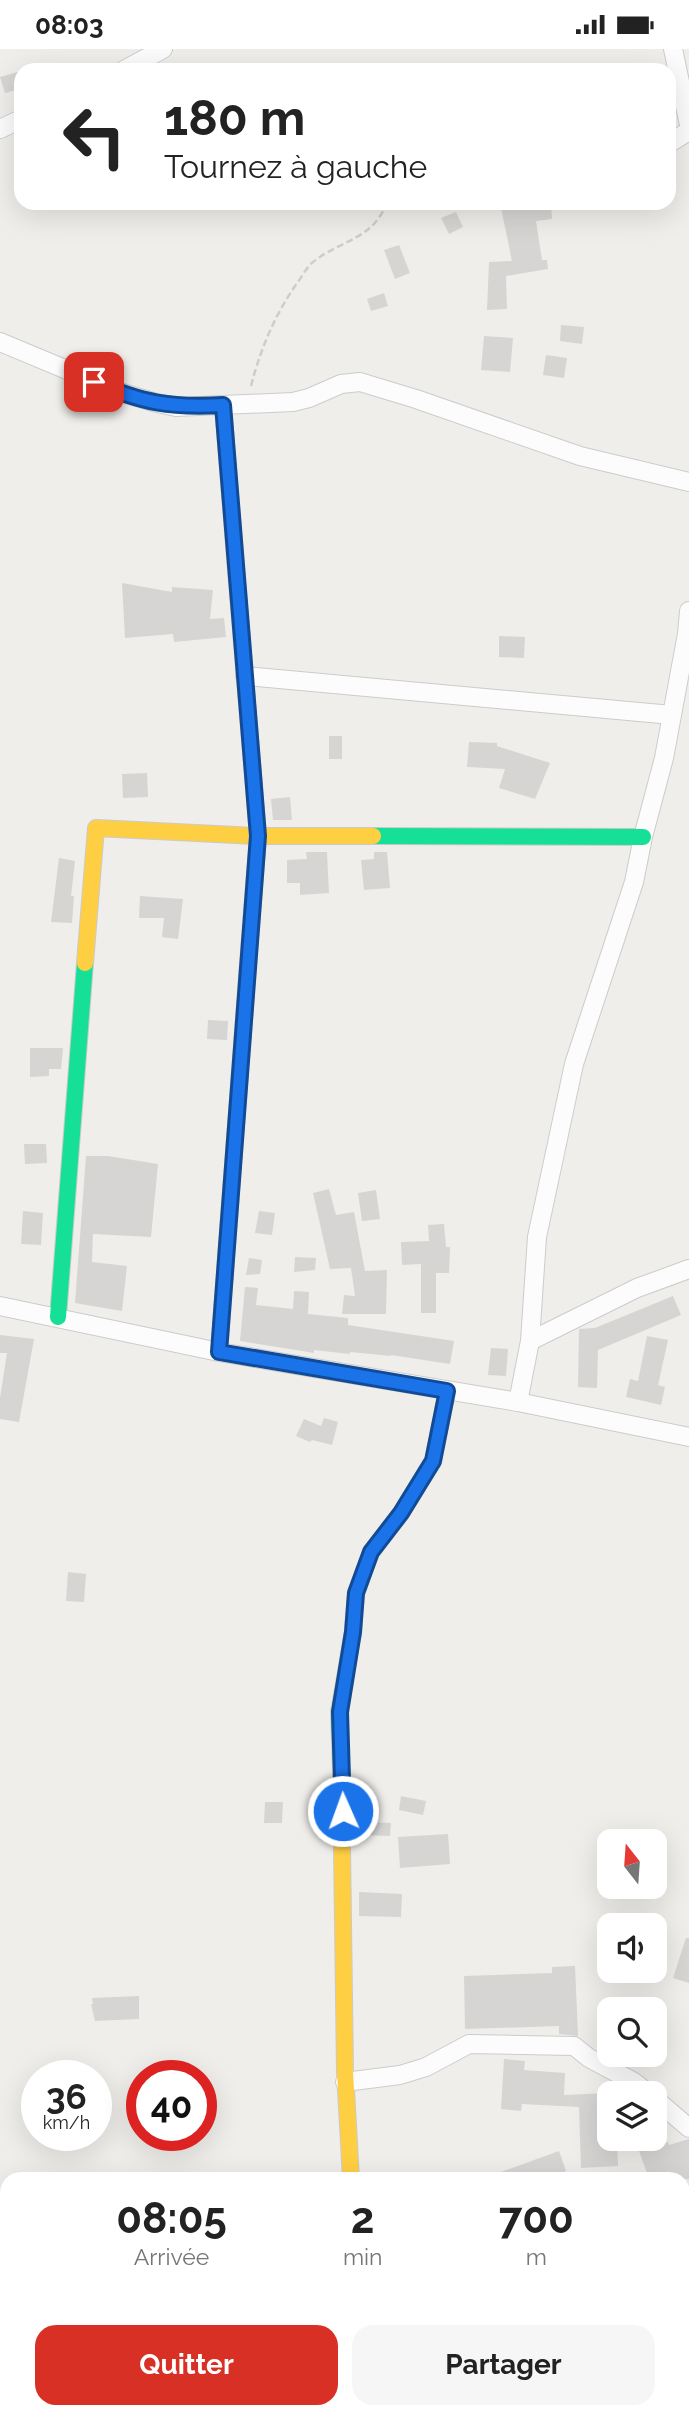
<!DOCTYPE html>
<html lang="fr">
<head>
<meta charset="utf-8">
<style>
  body { margin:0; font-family:Raleway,sans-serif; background:#f6f6f6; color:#222; height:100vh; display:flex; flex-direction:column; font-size:26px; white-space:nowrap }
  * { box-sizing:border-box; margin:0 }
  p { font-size:23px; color:#767676 }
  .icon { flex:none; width:38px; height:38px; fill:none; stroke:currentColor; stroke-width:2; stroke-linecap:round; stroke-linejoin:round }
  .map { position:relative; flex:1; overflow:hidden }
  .side { position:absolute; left:0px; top:2123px; width:690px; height:247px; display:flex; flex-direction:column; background:#fff; border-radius:21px 21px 0 0; box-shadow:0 7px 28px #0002 }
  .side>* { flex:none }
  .guide { position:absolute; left:14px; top:14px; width:662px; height:147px; border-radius:21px; box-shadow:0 7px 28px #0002; background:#fff; color:#222; overflow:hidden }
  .needle { width:46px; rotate:343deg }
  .fabs { position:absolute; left:597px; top:1780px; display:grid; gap:14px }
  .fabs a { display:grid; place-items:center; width:70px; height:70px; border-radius:14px; background:#fff; box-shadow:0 7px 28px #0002; font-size:35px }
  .speed { position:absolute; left:21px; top:2011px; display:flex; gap:14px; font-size:35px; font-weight:700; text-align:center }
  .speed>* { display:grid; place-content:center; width:91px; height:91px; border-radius:50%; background:#fff; box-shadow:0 7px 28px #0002; line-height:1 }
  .speed small { font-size:18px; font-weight:400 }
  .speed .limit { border:10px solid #d22; background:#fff; color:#111 }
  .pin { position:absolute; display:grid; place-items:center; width:60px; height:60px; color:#fff; margin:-30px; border-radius:14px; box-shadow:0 4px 10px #0006 }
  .me { position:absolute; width:77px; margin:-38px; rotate:358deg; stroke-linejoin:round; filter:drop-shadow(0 0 5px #0008) }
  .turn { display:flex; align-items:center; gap:24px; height:147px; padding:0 35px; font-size:32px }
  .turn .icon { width:91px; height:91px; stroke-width:2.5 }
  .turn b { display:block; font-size:49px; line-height:60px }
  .eta { display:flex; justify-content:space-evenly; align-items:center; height:119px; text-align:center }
  .eta b { font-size:42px; font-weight:700; line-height:49px }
  .primary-button { display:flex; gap:14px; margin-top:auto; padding:14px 35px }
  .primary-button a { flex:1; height:80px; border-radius:21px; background:#d93025; color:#fff; font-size:28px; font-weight:700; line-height:80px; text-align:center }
  .primary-button a+a { background:#f6f6f6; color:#222 }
  .status { display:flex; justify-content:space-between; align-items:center; height:49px; padding:0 35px; background:#fff; direction:ltr }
  .status svg { height:19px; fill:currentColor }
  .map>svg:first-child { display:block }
  .building { fill:#d6d5d3 }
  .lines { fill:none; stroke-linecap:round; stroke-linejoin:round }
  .street-casing { stroke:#cbcccc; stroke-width:20 }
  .fast-casing { stroke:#cacacb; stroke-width:18 }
  .slow-casing { stroke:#cacacb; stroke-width:18 }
  .jam-casing { stroke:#cacacb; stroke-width:18 }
  .path { stroke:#cacfcc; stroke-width:2.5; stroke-dasharray:7 3.5; stroke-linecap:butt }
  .street { stroke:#fdfcfc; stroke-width:18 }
  .fast { stroke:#16e098; stroke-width:16 }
  .slow { stroke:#ffcf43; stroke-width:16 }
  .jam { stroke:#f24e42; stroke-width:16 }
  .route-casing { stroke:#114b97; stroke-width:18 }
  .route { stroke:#1a73e8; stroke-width:12 }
</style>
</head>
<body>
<div class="status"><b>08:03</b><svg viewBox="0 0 49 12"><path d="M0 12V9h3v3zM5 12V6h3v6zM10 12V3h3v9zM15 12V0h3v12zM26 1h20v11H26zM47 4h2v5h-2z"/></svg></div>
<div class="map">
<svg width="689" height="2369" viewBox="0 0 689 2369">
  <rect width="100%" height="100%" fill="#efeeea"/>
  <g class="building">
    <polygon points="21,22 21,40 5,44 0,28"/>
    <polygon points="523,156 523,159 551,156 552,170 536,172 542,211 547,211 548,220 506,227 507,260 487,261 489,213 512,212 501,159"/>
    <polygon points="456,163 463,178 449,185 441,169"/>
    <polygon points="399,196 410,224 395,230 384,201"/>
    <polygon points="384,244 388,257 371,262 367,250"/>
    <polygon points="561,276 584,278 582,295 560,292"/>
    <polygon points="484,287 513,289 510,323 481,321"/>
    <polygon points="546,306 567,309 564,329 543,326"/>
    <polygon points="122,534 172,543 172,538 213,541 210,570 224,569 226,588 174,593 173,585 125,589"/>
    <polygon points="499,587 525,588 524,609 499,608"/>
    <rect x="329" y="687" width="13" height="23"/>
    <polygon points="469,693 497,694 497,697 550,714 535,750 499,739 505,720 467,718"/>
    <polygon points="147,724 148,748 123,749 122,725"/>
    <polygon points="290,748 292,771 273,771 271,750"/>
    <polygon points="306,803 327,803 329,844 300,846 300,834 287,834 287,811 307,810"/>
    <polygon points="374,803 387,803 390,839 364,841 361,811 374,810"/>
    <polygon points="59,809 75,812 71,847 74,847 72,874 51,873"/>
    <polygon points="140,847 183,850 178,890 162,888 164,869 139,869"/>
    <polygon points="208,971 228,972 227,991 207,990"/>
    <polygon points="30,999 63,999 61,1020 49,1020 49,1027 30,1028"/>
    <polygon points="24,1095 46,1095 47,1114 25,1115"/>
    <polygon points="86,1107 108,1107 158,1115 151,1188 93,1185 92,1213 127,1217 122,1262 75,1254"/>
    <polygon points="329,1140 336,1166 354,1163 365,1222 387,1221 386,1265 342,1265 344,1246 355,1247 351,1219 330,1220 313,1144"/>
    <polygon points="376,1141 380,1170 362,1172 358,1144"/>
    <polygon points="23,1162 43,1164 41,1196 21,1195"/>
    <polygon points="259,1162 275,1164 272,1186 255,1184"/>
    <polygon points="444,1175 446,1198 450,1198 449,1224 436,1224 436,1264 421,1264 421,1215 402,1216 401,1193 429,1192 428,1176"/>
    <polygon points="295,1208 316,1209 315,1221 294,1223"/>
    <polygon points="249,1209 262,1211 260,1225 246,1226"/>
    <polygon points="245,1238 258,1239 256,1256 293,1260 294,1242 309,1243 308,1265 348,1269 348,1276 454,1292 450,1315 391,1306 391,1307 350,1303 350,1305 314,1301 314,1304 240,1292"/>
    <polygon points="673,1247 681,1266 598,1301 597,1339 578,1338 579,1280 595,1279"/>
    <polygon points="0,1286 34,1290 19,1373 0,1370 0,1349 7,1304 0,1304"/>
    <polygon points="647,1287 668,1291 658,1336 665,1338 661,1356 626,1348 630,1330 638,1332"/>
    <polygon points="491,1299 508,1300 506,1327 488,1326"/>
    <polygon points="324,1369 338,1373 332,1396 312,1391 310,1393 296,1387 304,1370 321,1377"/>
    <polygon points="68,1523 86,1525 84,1553 66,1552"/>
    <polygon points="401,1747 426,1752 423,1766 399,1761"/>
    <polygon points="265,1753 283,1753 282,1774 264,1774"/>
    <polygon points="358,1773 391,1774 390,1787 359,1786"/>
    <polygon points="448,1785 450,1815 400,1819 398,1788"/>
    <polygon points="359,1843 402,1845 401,1868 359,1867"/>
    <polygon points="686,1889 689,1889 689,1934 673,1929"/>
    <polygon points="575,1917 578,1987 559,1985 559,1977 465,1980 464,1927 552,1924 552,1918"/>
    <polygon points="139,1947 139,1970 95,1972 91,1955 93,1955 92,1949"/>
    <polygon points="504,2010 525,2012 524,2021 565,2024 564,2046 609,2044 609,2090 617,2090 618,2117 581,2119 579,2058 522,2055 521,2062 501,2060"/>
    <polygon points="689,2090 689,2130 649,2130 639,2102 668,2093 669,2096"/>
    <polygon points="559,2102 566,2122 545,2130 487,2130 487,2128"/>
  </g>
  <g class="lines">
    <g class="street-casing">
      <g id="street">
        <polyline points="673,0 689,76"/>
        <polyline points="124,21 163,0"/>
        <polyline points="0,80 21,70"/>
        <polyline points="668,95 689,82"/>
        <polyline points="0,293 120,343 153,353 176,358 293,353 309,349 341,335 360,333 416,350 580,407 689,433"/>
        <polyline points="245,627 672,666"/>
        <polyline points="0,1257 219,1303 518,1353 689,1388"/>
        <polyline points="530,1292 637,1239 689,1220"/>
        <polyline points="518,1353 530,1292 537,1188 574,1015 634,833 643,788 664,709 687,585 689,562"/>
        <polyline points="345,2033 400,2026 426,2018 469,1995 574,1997 589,2009 634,2033 648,2044"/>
        <polyline points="654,2049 689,2079"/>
        <polyline points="682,2175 689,2172"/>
        <polyline points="670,2362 671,2369"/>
        <polyline points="346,2369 346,2362"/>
        <polyline points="367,2369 375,2362"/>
      </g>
    </g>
    <g class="fast-casing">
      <g id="fast">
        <polyline points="223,356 236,521"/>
        <polyline points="373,787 643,788"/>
        <polyline points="58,1268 85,914"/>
        <polyline points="341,1722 339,1663 353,1583 356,1544 371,1503 401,1464 433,1412 447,1342"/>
      </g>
    </g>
    <g class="slow-casing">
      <g id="slow">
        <polyline points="85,914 96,779 258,787 373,787"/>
        <polyline points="219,1303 250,889"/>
        <polyline points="341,1722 345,2023 351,2130"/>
      </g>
    </g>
    <g class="jam-casing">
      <polyline id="jam" points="236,521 258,787 250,889"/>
    </g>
    <g class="path">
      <path d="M251 337C261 298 276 263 300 230 304 224 308 217 313 213 342 190 371 192 387 154"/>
      <polyline points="0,2233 7,2243"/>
      <polyline points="152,2362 157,2369"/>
    </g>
    <use href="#street" class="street"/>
    <use href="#fast" class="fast"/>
    <use href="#slow" class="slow"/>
    <use href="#jam" class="jam"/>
  </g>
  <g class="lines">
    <g class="route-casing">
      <path id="route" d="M94 333C143 354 170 359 223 356L258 787 219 1303 447 1342 433 1412 401 1464 371 1503 356 1544 353 1583 340 1663 343 1762"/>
    </g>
    <use href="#route" class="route"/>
  </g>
</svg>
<div class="fabs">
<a><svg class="needle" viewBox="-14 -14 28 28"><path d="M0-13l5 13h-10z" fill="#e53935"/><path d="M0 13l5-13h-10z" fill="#767676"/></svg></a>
<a><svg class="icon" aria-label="sound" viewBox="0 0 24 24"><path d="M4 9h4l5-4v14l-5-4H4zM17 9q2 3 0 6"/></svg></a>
<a><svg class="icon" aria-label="search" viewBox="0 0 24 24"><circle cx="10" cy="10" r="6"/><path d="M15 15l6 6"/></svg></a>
<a><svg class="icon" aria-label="layers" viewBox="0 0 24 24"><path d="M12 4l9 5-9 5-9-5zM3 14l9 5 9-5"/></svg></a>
</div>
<div class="speed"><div>36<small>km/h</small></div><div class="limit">40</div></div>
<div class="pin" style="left:94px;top:333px;background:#d93025"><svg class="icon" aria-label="arrive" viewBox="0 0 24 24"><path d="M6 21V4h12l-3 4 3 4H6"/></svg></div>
<svg class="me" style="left:343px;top:1762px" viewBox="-20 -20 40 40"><circle r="17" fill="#1a73e8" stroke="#fff" stroke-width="3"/><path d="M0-11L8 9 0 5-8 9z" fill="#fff"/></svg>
<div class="guide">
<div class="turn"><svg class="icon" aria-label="left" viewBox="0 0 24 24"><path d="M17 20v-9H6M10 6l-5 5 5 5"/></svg><div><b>180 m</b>Tournez à gauche</div></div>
</div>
<section class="side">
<div class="eta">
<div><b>08:05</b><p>Arrivée</p></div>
<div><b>2</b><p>min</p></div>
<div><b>700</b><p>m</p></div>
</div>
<div class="primary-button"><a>Quitter</a><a>Partager</a></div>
</section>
</div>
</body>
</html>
